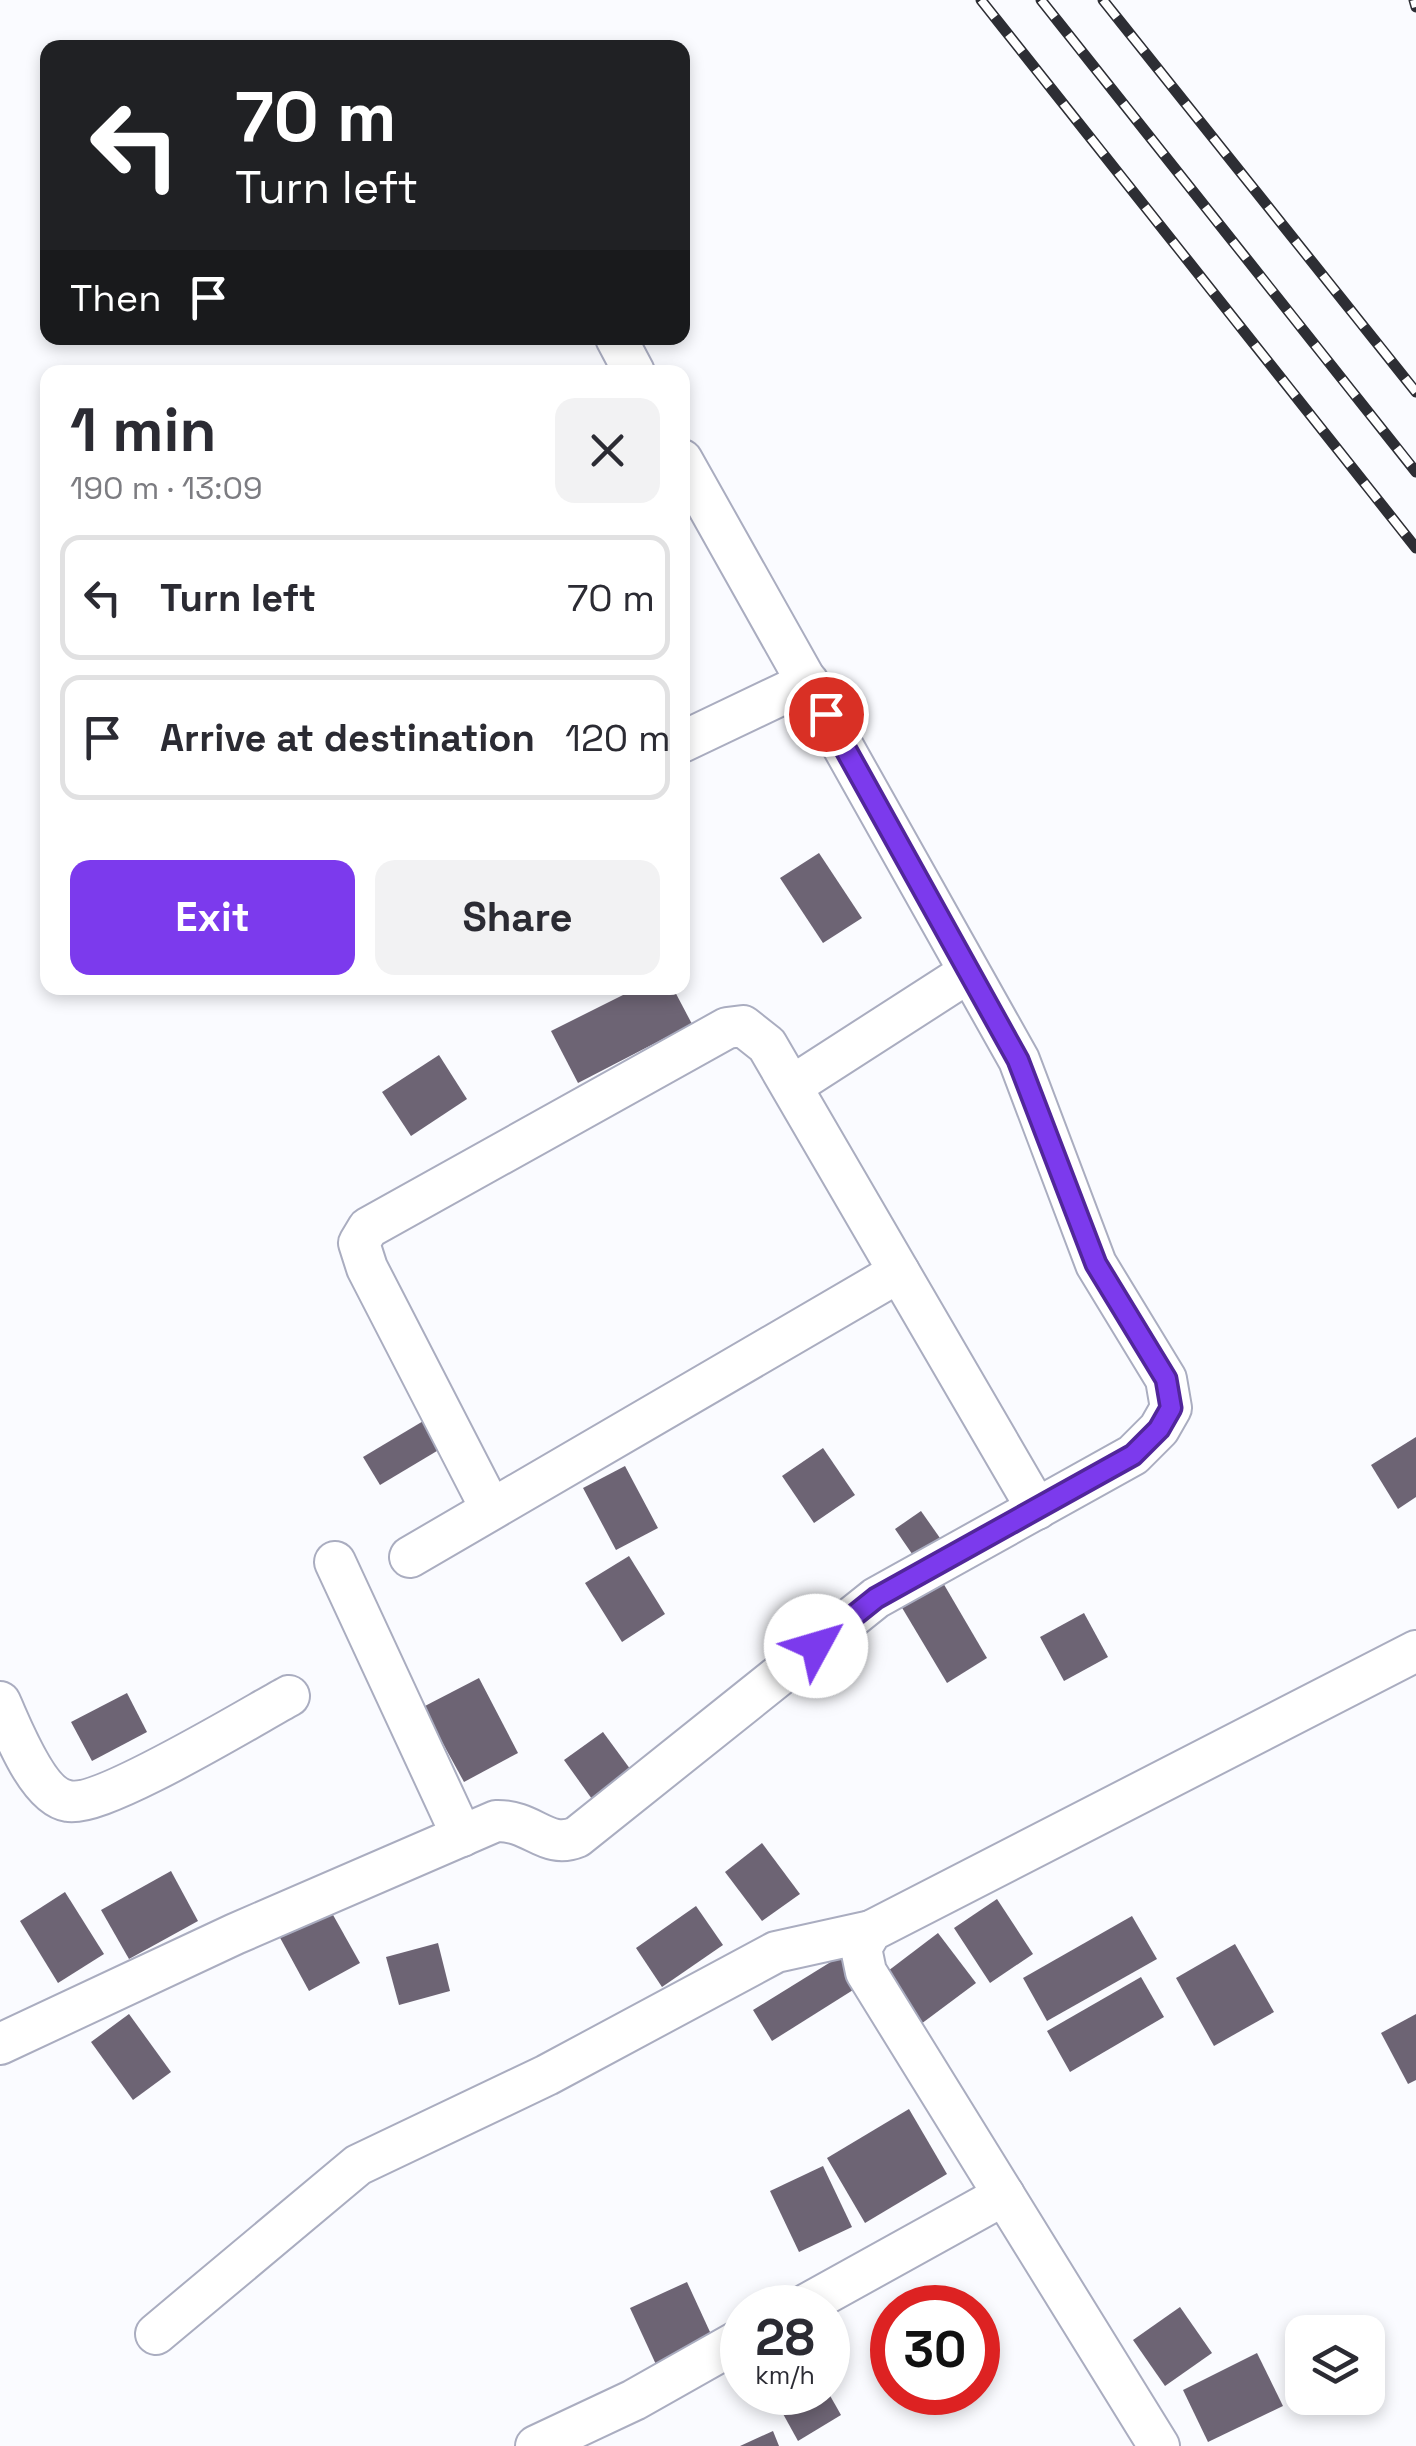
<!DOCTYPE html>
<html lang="en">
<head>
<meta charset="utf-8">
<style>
  body { margin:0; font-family:"Space Grotesk",sans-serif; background:#f2f2f3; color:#2b2b33; height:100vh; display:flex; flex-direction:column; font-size:38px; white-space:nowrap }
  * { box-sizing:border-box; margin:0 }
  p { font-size:32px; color:#7c7c81 }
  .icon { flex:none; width:55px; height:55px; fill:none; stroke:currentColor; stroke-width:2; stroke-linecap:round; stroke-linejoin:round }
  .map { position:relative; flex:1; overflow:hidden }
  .sheet { position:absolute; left:40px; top:365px; width:650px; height:630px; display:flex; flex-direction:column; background:#fff; border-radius:20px; box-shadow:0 5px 15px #0003 }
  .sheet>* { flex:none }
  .banner { position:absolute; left:40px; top:40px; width:650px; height:305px; border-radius:20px; box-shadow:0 5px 15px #0003; background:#202124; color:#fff; overflow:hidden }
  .buttons { position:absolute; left:1285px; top:2315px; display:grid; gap:20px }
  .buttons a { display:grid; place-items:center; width:100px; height:100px; border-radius:20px; background:#fff; box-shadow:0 5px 15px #0003; font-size:50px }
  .speed { position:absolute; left:720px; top:2285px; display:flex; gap:20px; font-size:50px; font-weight:700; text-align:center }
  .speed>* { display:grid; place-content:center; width:130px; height:130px; border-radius:50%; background:#fff; box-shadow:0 5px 15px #0003; line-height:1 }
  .speed small { font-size:25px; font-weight:400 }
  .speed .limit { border:15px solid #d22; background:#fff; color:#111 }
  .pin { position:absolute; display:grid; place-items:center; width:85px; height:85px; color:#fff; margin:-42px; border:5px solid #fff; border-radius:50%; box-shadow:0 2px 10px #0007 }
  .me { position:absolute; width:110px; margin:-55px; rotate:51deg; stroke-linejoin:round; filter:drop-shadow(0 0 8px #0008) }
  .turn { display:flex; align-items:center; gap:35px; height:210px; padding:0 30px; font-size:45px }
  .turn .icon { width:130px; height:130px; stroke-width:2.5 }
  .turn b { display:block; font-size:70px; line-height:85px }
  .then { display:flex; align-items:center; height:95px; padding:0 30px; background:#0003; gap:20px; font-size:38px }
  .round { display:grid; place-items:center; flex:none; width:105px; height:105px; border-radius:20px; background:#f2f2f3 }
  .overview { display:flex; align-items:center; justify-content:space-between; height:170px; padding:0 30px }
  h1 { font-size:60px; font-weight:700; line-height:75px }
  .action { display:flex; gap:20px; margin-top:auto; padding:20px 30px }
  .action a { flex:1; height:115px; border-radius:20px; background:#7c3aed; color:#fff; font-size:40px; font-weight:700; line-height:115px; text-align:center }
  .action a+a { background:#f2f2f3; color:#2b2b33 }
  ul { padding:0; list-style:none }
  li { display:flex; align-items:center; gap:30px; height:125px; margin:0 20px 15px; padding:0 10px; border:5px solid #e1e1e2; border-radius:20px }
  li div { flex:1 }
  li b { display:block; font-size:38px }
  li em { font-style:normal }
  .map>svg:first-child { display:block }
  .building { fill:#6d6474 }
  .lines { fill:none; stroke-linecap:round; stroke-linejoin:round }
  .street-casing { stroke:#aaadc0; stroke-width:44 }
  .street { stroke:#fff; stroke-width:40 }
  .rail-casing { stroke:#2d2e34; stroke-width:11 }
  .rail { stroke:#fff; stroke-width:8; stroke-dasharray:22; stroke-linecap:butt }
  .route-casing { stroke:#51269a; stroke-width:25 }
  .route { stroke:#7c3aed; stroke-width:18 }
</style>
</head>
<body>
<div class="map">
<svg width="1416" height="2446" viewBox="0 0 1416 2446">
  <rect width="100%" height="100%" fill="#fafbff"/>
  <g class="building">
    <polygon points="819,853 862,918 823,943 780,878"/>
    <polygon points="637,988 673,988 692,1024 578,1083 551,1031"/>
    <polygon points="439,1055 467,1099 411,1136 382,1092"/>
    <polygon points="435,1414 452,1442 380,1485 363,1457"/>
    <polygon points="1416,1437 1416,1497 1398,1509 1371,1465"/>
    <polygon points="823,1448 855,1495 814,1523 782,1476"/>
    <polygon points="625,1466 658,1528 616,1550 583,1488"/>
    <polygon points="921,1511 947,1548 921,1567 895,1529"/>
    <polygon points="629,1556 665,1614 622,1642 585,1583"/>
    <polygon points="939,1576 987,1658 947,1683 898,1601"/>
    <polygon points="1084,1613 1108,1657 1064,1681 1040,1637"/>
    <polygon points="479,1678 518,1753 464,1782 423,1707"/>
    <polygon points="127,1693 147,1732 92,1761 71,1722"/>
    <polygon points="603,1732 636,1777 597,1806 564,1760"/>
    <polygon points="762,1843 800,1894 762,1921 725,1872"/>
    <polygon points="171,1871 198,1921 129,1959 101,1910"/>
    <polygon points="65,1892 104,1954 58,1983 20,1921"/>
    <polygon points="997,1899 1033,1954 990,1983 954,1928"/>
    <polygon points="328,1906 360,1963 309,1991 278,1934"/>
    <polygon points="696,1906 723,1945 662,1987 636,1948"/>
    <polygon points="1132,1916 1157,1959 1047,2021 1023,1978"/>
    <polygon points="938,1933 976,1983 921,2024 884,1974"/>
    <polygon points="438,1943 450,1991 399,2005 386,1957"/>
    <polygon points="1235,1944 1274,2012 1214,2046 1176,1978"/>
    <polygon points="842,1955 861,1985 772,2041 753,2010"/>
    <polygon points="1141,1977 1164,2017 1070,2072 1047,2031"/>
    <polygon points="129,2014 171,2072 133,2100 91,2042"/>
    <polygon points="1416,2014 1416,2080 1408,2084 1381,2033"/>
    <polygon points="909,2109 947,2174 865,2223 827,2158"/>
    <polygon points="823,2166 852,2227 799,2252 770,2191"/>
    <polygon points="687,2282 716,2345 659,2371 630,2308"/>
    <polygon points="1180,2307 1212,2353 1165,2386 1133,2340"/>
    <polygon points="1257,2353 1283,2406 1208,2442 1183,2390"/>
    <polygon points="771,2392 828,2392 841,2415 798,2441"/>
    <polygon points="773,2431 779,2446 740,2446"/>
  </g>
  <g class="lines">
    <g class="street-casing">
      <g id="street">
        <polyline points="616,338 634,372"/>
        <polyline points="682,742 808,682"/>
        <polyline points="792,1086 969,972"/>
        <polyline points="491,1509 367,1268 359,1243 368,1228 727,1028 743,1026 767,1045 1037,1509"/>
        <polyline points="410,1557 899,1272"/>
        <polyline points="335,1562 462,1836"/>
        <path d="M0 1702C12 1728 37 1796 68 1801 102 1808 252 1716 289 1696"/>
        <path d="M0 2044 235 1934 496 1821C533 1820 546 1850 577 1837L876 1598 1133 1455 1159 1429 1171 1408 1166 1379 1096 1264 1019 1060 682 460"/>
        <polyline points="800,2308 1004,2195"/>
        <polyline points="156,2334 358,2165 547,2075 776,1952 871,1931"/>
        <polyline points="536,2446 634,2400 742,2339"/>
        <polyline points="1159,2446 866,1972 861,1948 871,1931 1416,1651"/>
      </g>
    </g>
    <use href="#street" class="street"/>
    <g class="rail-casing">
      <g id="rail">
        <polyline points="981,0 1416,548"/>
        <polyline points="1041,0 1416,472"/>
        <polyline points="1103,0 1416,392"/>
        <polyline points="1414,0 1416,7"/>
      </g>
    </g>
    <use href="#rail" class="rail"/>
  </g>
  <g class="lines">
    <g class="route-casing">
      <polyline id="route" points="816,1646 876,1598 1133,1455 1159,1429 1171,1408 1166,1379 1096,1264 1018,1060 826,714"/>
    </g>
    <use href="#route" class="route"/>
  </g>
</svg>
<div class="buttons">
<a><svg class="icon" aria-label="layers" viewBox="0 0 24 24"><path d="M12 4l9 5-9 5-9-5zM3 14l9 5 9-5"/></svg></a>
</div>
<div class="speed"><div>28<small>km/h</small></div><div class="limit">30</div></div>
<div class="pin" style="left:826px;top:714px;background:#d93025"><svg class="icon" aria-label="arrive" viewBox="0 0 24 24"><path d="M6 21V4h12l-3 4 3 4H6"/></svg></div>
<svg class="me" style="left:816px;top:1646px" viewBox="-20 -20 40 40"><circle r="19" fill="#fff"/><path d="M0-13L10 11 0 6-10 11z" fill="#7c3aed"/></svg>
<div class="banner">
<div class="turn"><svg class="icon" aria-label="left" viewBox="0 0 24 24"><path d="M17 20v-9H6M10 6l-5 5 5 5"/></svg><div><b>70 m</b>Turn left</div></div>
<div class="then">Then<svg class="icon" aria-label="arrive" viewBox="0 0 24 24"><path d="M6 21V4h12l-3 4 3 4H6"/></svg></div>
</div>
<section class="sheet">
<div class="overview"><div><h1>1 min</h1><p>190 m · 13:09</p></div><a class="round"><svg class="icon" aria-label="close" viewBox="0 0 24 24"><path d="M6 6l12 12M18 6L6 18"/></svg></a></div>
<ul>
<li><svg class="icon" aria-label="left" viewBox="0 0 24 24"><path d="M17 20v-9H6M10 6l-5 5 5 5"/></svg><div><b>Turn left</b></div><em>70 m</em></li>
<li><svg class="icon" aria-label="arrive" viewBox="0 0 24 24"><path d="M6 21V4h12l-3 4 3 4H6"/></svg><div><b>Arrive at destination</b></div><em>120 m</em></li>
</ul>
<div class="action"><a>Exit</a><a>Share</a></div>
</section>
</div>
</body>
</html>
